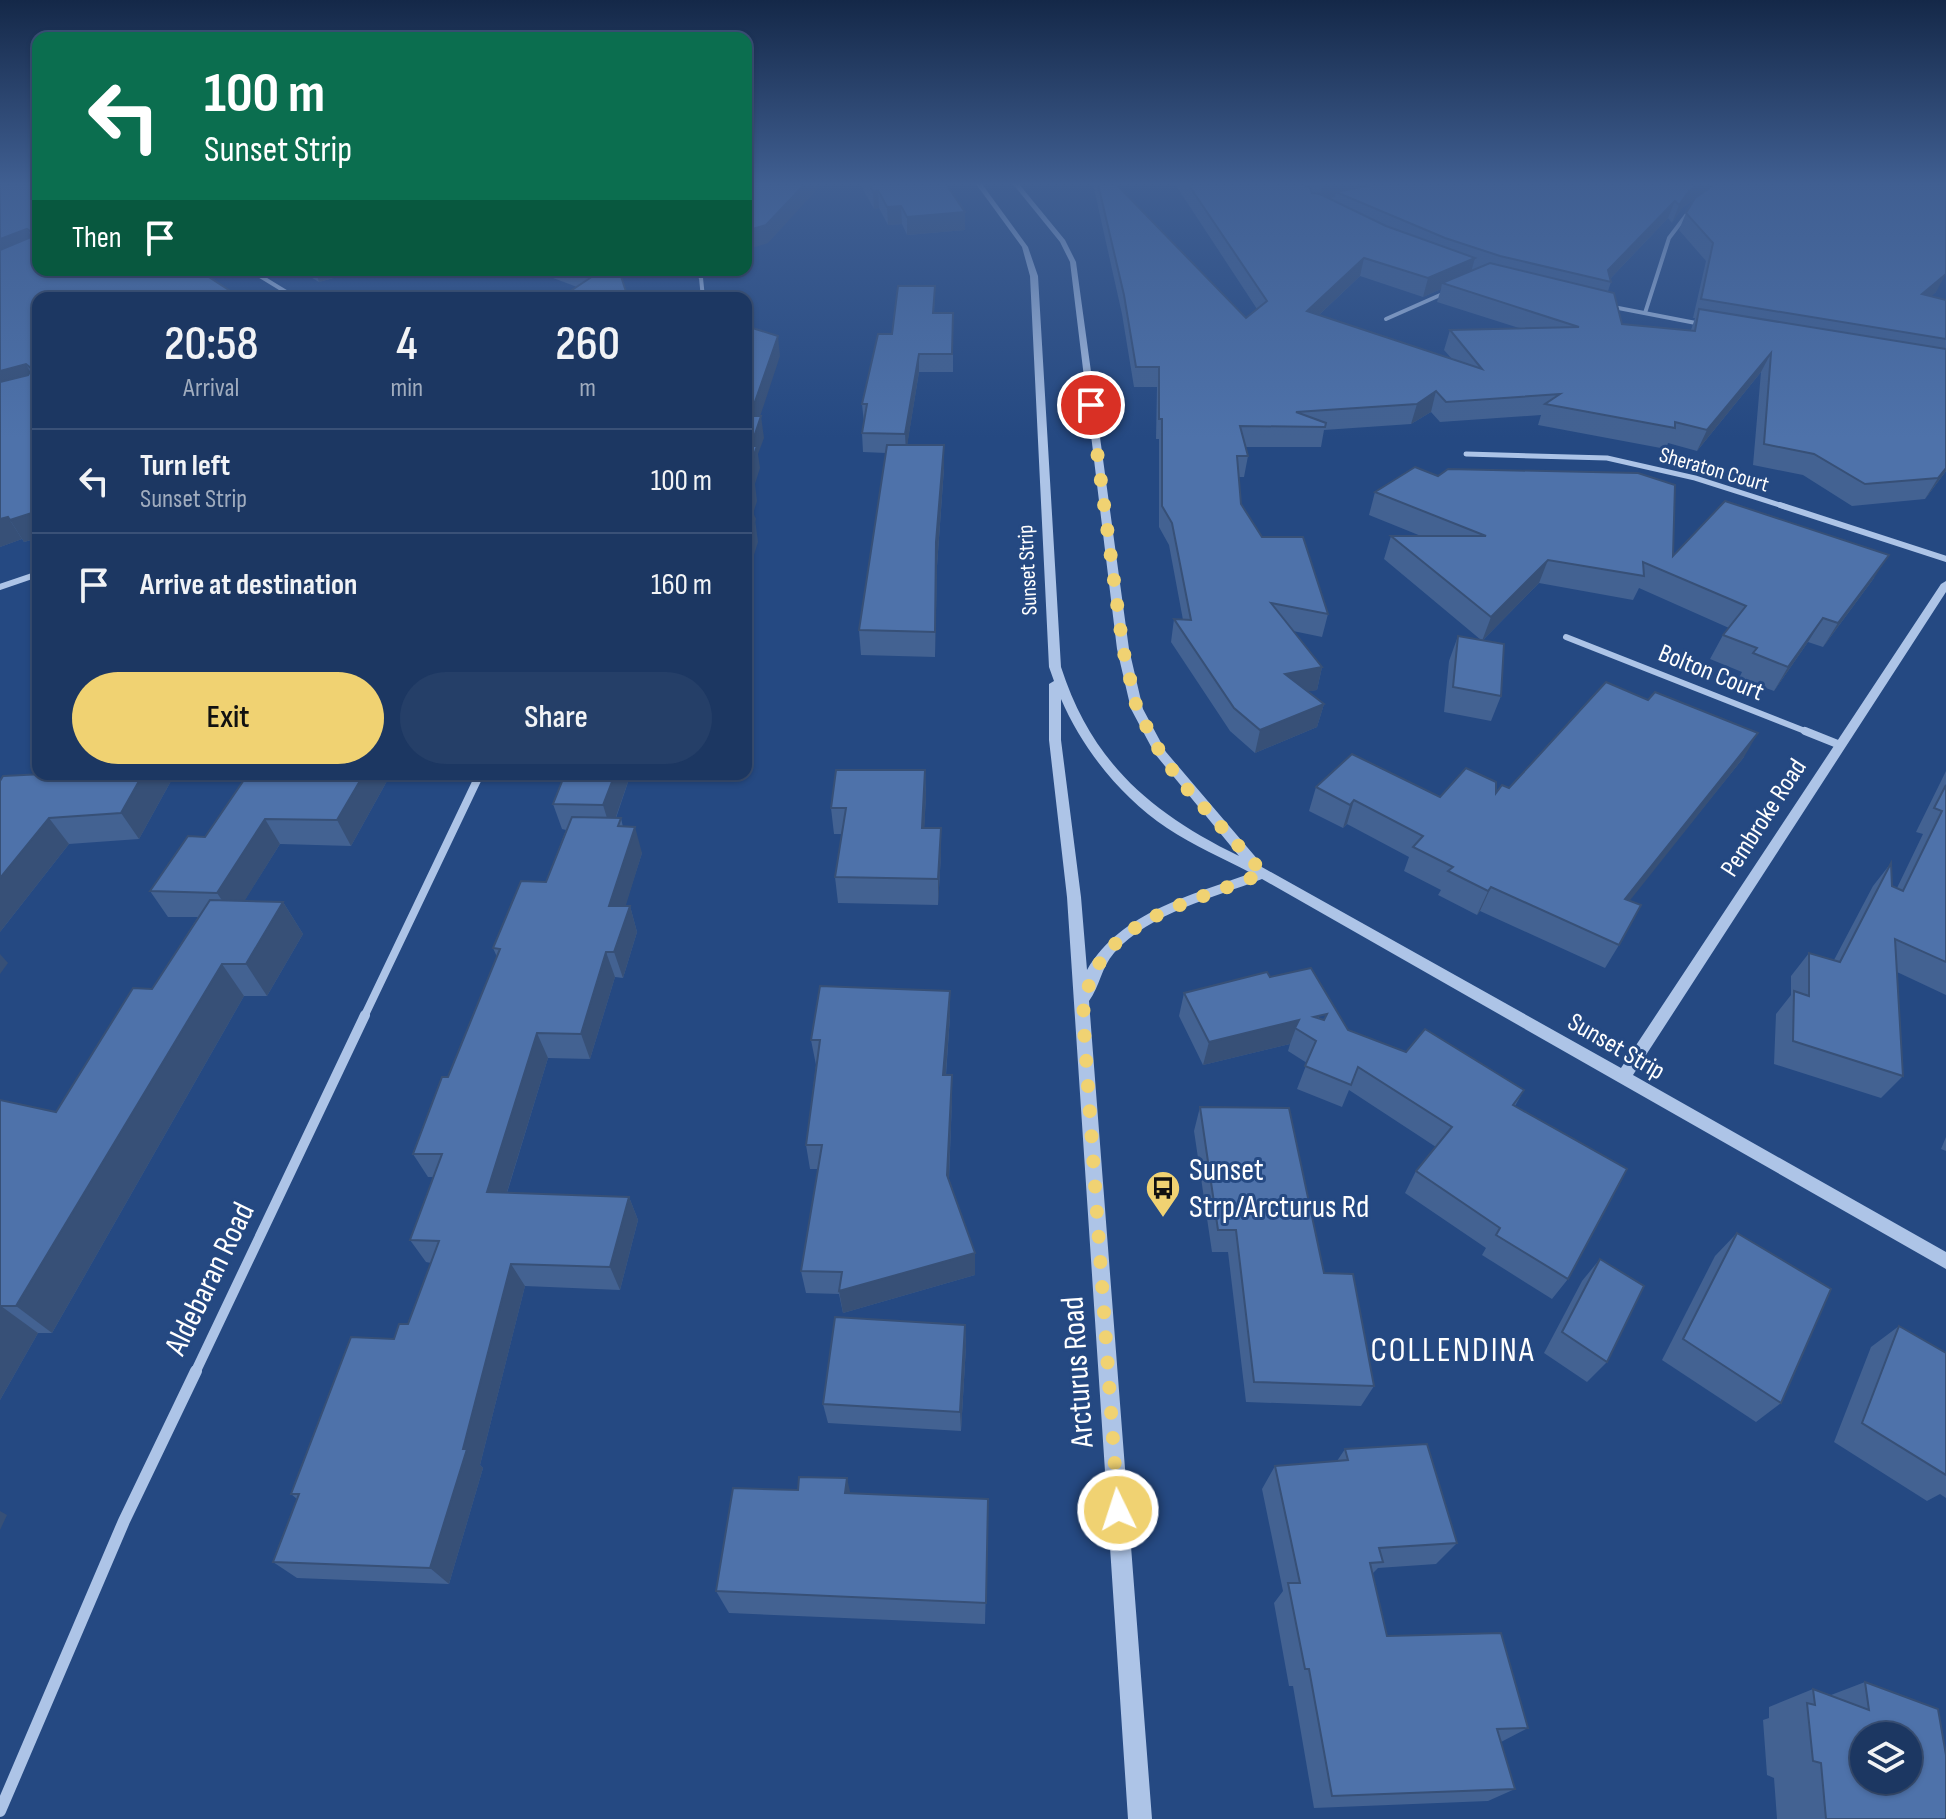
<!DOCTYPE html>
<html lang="en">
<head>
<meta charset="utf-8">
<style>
  body { margin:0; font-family:"Sofia Sans Condensed",sans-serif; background:#253f68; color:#f1f3f6; height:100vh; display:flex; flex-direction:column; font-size:30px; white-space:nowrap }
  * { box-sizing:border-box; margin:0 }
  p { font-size:26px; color:#a0acbe }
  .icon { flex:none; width:44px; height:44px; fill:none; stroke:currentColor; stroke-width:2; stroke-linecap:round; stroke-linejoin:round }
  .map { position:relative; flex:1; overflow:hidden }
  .drawer { position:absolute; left:32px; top:292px; width:720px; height:488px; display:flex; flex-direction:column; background:#1c3762; border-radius:16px; box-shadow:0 2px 6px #0004,0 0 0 2px #3a5177 }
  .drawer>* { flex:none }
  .guide { position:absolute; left:32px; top:32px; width:720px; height:244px; border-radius:16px; box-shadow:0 2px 6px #0004,0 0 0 2px #3a5177; background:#0b6e4f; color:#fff; overflow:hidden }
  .controls { position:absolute; left:1850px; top:1722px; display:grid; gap:16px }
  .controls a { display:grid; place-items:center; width:72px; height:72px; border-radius:50%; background:#1c3762; box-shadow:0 2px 6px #0004,0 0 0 2px #3a5177; font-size:40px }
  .pin { position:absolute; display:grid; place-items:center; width:68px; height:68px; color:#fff; margin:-34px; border:4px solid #fff; border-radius:50%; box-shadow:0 2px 8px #0007 }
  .me { position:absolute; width:88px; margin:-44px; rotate:356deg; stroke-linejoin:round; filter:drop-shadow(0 0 6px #0008) }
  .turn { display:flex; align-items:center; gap:28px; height:168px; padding:0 40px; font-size:36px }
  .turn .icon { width:104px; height:104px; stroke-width:2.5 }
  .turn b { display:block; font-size:56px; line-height:68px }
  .then { display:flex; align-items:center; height:76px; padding:0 40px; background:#0003; gap:16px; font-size:30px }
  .eta { display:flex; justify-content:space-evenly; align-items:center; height:136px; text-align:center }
  .eta b { font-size:48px; font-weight:600; line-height:56px }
  .primary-button { display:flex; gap:16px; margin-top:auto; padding:16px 40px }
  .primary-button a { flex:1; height:92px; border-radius:48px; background:#f0d272; color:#111; font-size:32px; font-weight:600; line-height:92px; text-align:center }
  .primary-button a+a { background:#253f68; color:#f1f3f6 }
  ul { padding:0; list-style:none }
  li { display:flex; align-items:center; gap:24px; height:104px; padding:0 40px; border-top:2px solid #3a5177 }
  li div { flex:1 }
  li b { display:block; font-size:30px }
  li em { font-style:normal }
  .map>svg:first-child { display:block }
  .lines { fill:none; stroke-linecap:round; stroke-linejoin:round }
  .minor-far5 { stroke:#adc4e7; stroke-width:4 }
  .minor-far4 { stroke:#adc4e7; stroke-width:5 }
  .minor-far3 { stroke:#adc4e7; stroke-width:6 }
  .minor-far2 { stroke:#adc4e7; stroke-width:8 }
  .minor-far1 { stroke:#adc4e7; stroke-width:10 }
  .minor { stroke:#adc4e7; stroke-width:12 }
  .tertiary { fill:#adc4e7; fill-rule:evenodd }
  .wall { fill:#436292; fill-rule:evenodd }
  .shaded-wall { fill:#375077 }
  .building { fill:#4e72aa; stroke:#375077; stroke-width:2; fill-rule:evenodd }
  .route { stroke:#f0d272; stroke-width:14; stroke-dasharray:0 25.2 }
  .labels { text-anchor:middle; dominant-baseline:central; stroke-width:6; stroke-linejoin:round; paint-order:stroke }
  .far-street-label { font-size:22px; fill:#fff; stroke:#254982 }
  .street-label { font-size:26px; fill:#fff; stroke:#254982 }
  .near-poi-label { font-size:32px; fill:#fff; stroke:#254982; text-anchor:start }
  .near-street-label { font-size:32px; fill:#fff; stroke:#254982 }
  .near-neighbourhood-label { font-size:34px; letter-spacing:2px; fill:#fff; stroke:#254982 }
</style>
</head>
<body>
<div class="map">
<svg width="1946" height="1819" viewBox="0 0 1946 1819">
  <rect width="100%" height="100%" fill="#254982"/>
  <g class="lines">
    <g class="minor-far5">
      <polyline points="250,270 296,298"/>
      <polyline points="695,270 701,278 703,298"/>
      <polyline points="1608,306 1701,324"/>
      <polyline points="1645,313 1669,238 1697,201"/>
      <polyline points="1386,319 1447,292"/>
    </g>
    <polyline class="minor-far4" points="1466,454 1607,458 1695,478 1786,507"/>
    <g class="minor-far3">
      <polyline points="1780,505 1946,559"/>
      <polyline points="0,587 38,574"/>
      <polyline points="1566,637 1810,733"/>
    </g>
    <g class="minor-far2">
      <polyline points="1805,731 1840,745"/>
      <polyline points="364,1017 480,774"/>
    </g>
    <polyline class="minor-far1" points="195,1373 365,1015"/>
    <polyline class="minor" points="0,1811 124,1521 196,1371"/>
    <path class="tertiary" d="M976 184H982L1028 247 1038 276 1061 667C1092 763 1151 813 1239 856L1155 754 1131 709 1117 649 1070 262 1060 242 1013 184H1019L1065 240 1076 262 1129 649 1143 709 1166 752 1259 861 1260 866 1621 1068 1941 584 1946 581V592L1633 1075 1946 1252V1269L1262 879C1214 898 1151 912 1114 953 1101 968 1100 986 1089 1001L1152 1819H1128L1067 897 1049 740V684L1054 681 1049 667 1030 276 1022 247ZM1061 699C1083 750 1121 797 1167 828 1194 846 1223 858 1251 873 1191 896 1122 911 1087 970L1081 897 1061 740Z"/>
  </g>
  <g class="wall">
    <polygon points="0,184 38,184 38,538 24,542 22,539 0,547"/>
    <polygon points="860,184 946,184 965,212 965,230 907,235 902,224 888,225 879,208 874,209"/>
    <path d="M1093 184H1116L1246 318 1257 309 1175 184H1946L1936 292 1931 296 1946 300V471L1925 499 1852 506 1803 475 1753 465 1761 372 1697 451 1668 443 1666 449 1538 425 1541 415 1440 422 1431 412 1411 424 1324 430 1321 447H1245L1248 456 1244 477H1239L1241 504 1262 537 1328 614 1322 637 1293 631 1322 667 1317 690 1308 691 1324 704 1317 727 1255 753 1230 731 1171 642 1174 619 1183 620 1169 545 1159 527V439H1156L1157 387H1134L1122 314ZM1696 198 1686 213 1679 230 1706 261 1693 318H1695L1691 330 1622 324 1608 291 1611 282 1610 279 1668 218 1672 223 1682 208ZM1360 276 1423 297 1441 289 1437 302 1519 328 1450 330 1444 350 1452 359 1319 315Z"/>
    <polygon points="299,270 361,270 319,282"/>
    <polygon points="532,270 619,270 577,287"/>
    <polygon points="935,286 934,313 953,313 953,372 919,372 907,445 944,445 944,468 937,566 935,657 861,655 859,630 886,453 863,452 862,433 864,423 862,404 892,334"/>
    <polygon points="1438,476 1673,556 1874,578 1823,647 1808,642 1774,691 1739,678 1742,672 1710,659 1723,635 1729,628 1639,588 1633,600 1539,583 1483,640 1501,696 1491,721 1444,712 1449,661 1458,636 1481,640 1384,559 1391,536 1421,536 1369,515 1375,492"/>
    <polygon points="1744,757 1629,900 1619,945 1605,968 1480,911 1477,915 1438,895 1441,890 1404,871 1409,857 1347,824 1343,828 1309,811 1316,787 1440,797 1496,793 1509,788"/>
    <polygon points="925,770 926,796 924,828 941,854 938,905 838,903 835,877 842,834 834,834 831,808"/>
    <polygon points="1946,771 1946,995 1897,972 1903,1076 1881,1098 1774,1064 1776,1014 1791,995 1791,976 1809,953 1834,960 1873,886 1891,863 1892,886 1897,888 1923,834 1916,832"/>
    <polygon points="44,774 406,774 402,781 387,781 351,846 280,844 244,901 283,902 303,934 267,996 244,996 52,1333 38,1333 0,1400 0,1100 56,1112 152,989 198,917 168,917 150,891 205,837 245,778 184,777 171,781 139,839 69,844 0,932"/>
    <polygon points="565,774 628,774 629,779 616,818 621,818 623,827 642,853 625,906 630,906 637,932 623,978 615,977 590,1059 548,1058 507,1193 629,1197 638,1220 620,1290 525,1286 480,1465 483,1468 449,1584 297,1578 273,1562 297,1499 291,1494 394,1339 408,1324 431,1263 426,1262 410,1240 433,1177 428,1177 413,1154 448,1077 497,957 493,948 546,882 566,830 562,829 553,804"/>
    <path d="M1311 968 1348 1030 1406 1052 1524 1090 1515 1106 1568 1279 1552 1299 1482 1255 1486 1248 1405 1193 1416 1171 1436 1147 1349 1090 1342 1107 1297 1089 1307 1063 1288 1051 1290 1044 1203 1065 1179 1016 1184 993 1270 977ZM1327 1014 1324 1020 1320 1019 1318 1016Z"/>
    <polygon points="950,1016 946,1075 952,1075 952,1099 949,1179 975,1253 975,1275 843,1313 839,1294 806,1293 801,1271 818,1169 810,1169 806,1145 816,1065 811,1040"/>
    <polygon points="1200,1107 1374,1386 1361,1406 1246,1402 1228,1252 1212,1252 1194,1131"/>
    <polygon points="1946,1137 1946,1151 1941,1149"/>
    <polygon points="1737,1233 1781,1403 1756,1422 1662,1360 1715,1256"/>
    <polygon points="1600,1259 1607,1362 1587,1382 1544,1353 1582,1281"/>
    <polygon points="965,1325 966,1346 961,1431 828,1423 823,1404"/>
    <polygon points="1899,1326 1946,1353 1946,1498 1940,1494 1927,1501 1834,1442 1871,1347"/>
    <polygon points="1345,1449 1457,1543 1436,1564 1378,1568 1372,1574 1387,1636 1528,1728 1501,1742 1515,1789 1488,1801 1314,1808 1293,1686 1289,1686 1274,1603 1283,1591 1262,1489 1275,1466 1337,1461"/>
    <polygon points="850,1494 988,1499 985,1624 729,1613 716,1591"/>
    <polygon points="1865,1682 1946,1819 1777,1819 1774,1778 1767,1775 1763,1720 1769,1718 1769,1707 1813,1689 1831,1695"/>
  </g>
  <g class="shaded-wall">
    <polygon points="805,184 822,184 768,243 746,250 746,231"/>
    <polygon points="1322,184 1408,184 1336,192 1335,197 1319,200"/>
    <polygon points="1699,184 1716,184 1682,208 1672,223 1679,205 1689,191"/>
    <polygon points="878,190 879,208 874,209 873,192"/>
    <polygon points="1675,201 1668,218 1608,281 1608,270"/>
    <polygon points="901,206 902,224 888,225 887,207"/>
    <polygon points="965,212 965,230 907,235 907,217"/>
    <polygon points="27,229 37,247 0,262 0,239"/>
    <polygon points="1364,258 1360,276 1303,330 1307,311"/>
    <polygon points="1475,258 1470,276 1442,283 1441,289 1423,297 1428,278"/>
    <polygon points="315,270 361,270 319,282"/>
    <polygon points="1946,274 1936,292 1912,313 1922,294"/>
    <polygon points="778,336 780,356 753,438 750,416"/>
    <polygon points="1771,353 1761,372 1697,451 1707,430"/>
    <polygon points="919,354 919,372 906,453 905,434"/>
    <polygon points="26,364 37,385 0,395 0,371"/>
    <polygon points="1436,391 1431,412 1411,424 1417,404"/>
    <polygon points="761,416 764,438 758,454 760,468 755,484 757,501 750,524 747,502 746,479 751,446"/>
    <polygon points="944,445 944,468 937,566 935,657 936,542"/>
    <polygon points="1946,468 1946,471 1925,499 1938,478"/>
    <polygon points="38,511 38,538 24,542 10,520"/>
    <polygon points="8,517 22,539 0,547 0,519"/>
    <polygon points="755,519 758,542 746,581 746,547"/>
    <polygon points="1889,555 1874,578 1823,647 1838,623"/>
    <polygon points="1548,560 1539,583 1482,641 1491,617"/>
    <polygon points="1823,618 1808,642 1774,691 1788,667"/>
    <polygon points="1322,667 1317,690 1280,696 1285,674"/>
    <polygon points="1324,704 1317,727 1255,753 1260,730"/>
    <polygon points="1758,733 1744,757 1612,923 1625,899"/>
    <polygon points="925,770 926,796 923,854 922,828"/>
    <polygon points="143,774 181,774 184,777 171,781 139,839 121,813"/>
    <polygon points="364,774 384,774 387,781 351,846 337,820"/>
    <polygon points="399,774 406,774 402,781"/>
    <polygon points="615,774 628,774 629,779 611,831 603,805"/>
    <polygon points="1354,800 1347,824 1343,828 1350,805"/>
    <polygon points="49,818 69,844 0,932 0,878"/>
    <polygon points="265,819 280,844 234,918 217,893"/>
    <polygon points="635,827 642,853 618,931 609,906"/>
    <polygon points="941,828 941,854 938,905 938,879"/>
    <polygon points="1491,887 1480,911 1477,915 1488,891"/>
    <polygon points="283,902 303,934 267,996 246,964"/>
    <polygon points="630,906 637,932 623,978 614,952"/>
    <polygon points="606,952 615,977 590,1059 581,1034"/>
    <polygon points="0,954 8,963 0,974"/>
    <polygon points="222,964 244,996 52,1333 16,1306"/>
    <polygon points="950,991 950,1016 944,1099 943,1075"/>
    <polygon points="1299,1020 1290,1044 1203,1065 1209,1042"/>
    <polygon points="537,1033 548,1058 500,1215 487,1192"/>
    <polygon points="952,1075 952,1099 948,1198 947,1175"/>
    <polygon points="629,1197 638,1220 620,1290 610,1267"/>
    <polygon points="975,1253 975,1275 843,1313 839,1291"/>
    <polygon points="511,1264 525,1286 480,1465 483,1468 449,1584 430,1568 463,1449"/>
    <polygon points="1,1306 38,1333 0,1400 0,1309"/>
    <polygon points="965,1325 966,1346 961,1431 960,1412"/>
    <polygon points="847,1478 853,1505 845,1493"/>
    <polygon points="0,1511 7,1515 0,1530"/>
  </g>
  <g class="building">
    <polygon points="0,184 38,184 38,270 198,270 241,298 38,298 38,511 10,520 8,517 0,519 0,382 28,375 32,369 26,364 0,371 0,250 31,237 31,232 27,229 0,239"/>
    <polygon points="746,184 805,184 766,225 746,231"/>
    <polygon points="869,184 946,184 965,212 907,217 901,206 887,207 878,190 873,192"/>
    <polygon points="1098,184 1116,184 1246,318 1267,301 1188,184 1303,184 1310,188 1312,193 1320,194 1386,226 1475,258 1428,278 1364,258 1307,311 1482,369 1450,330 1579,327 1442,283 1490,263 1614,293 1622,324 1695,331 1699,309 1946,349 1946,468 1938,478 1865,484 1814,454 1764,444 1771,353 1707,430 1675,422 1675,428 1545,404 1560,394 1446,402 1436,391 1417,404 1296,412 1326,423 1325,427 1240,426 1248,456 1237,456 1241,504 1262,537 1303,537 1328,614 1271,603 1322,667 1285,674 1324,704 1260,730 1234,708 1174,619 1191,620 1172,523 1162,506 1162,419 1159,419 1159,367 1136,367 1124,295"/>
    <polygon points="1376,184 1699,184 1689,191 1679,205 1675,201 1608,270 1611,282 1500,256 1445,238 1336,192"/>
    <polygon points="1715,184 1946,184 1946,274 1922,294 1946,300 1946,339 1701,299 1713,243 1686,213 1695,198"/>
    <polygon points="578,270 619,270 628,298 560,298 593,276"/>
    <polygon points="898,286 935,286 933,313 953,313 952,354 919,354 905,434 862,433 867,404 862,404 878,334 892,334"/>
    <polygon points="746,326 778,336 750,416 761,416 751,446 757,446 746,479 754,479 747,502 755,519 746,547"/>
    <polygon points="887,445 944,445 936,542 935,632 859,630"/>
    <polygon points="1415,467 1438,476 1448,469 1638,473 1675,485 1673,556 1725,501 1889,555 1838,623 1823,618 1788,667 1753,653 1757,648 1723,635 1746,606 1643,562 1644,576 1548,560 1491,617 1391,536 1486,536 1375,492"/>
    <polygon points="1458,636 1504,644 1501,696 1453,687"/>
    <polygon points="1606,682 1648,700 1655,692 1758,733 1625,899 1641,905 1619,945 1491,887 1488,891 1448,871 1453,867 1413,847 1423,836 1354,800 1350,805 1316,787 1352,754 1440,797 1466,768 1496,782 1496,793 1502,785 1509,788"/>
    <polygon points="836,770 925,770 922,828 941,828 938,879 835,877 846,808 831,808"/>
    <polygon points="44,774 143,774 121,813 49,818 0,878 0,781 3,776"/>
    <polygon points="248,774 364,774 337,820 265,819 217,893 150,891 188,836 205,837"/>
    <polygon points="565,774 615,774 603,805 553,804"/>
    <polygon points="1946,785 1946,962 1895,939 1903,1076 1793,1041 1794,991 1809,996 1809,953 1840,962 1891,863 1892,886 1903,891 1942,811 1934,808"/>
    <polygon points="572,817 621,818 618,826 635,827 609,906 630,906 614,952 606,952 581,1034 537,1033 487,1192 629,1197 610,1267 511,1264 463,1449 467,1449 430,1568 273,1562 299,1494 291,1494 351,1337 394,1339 399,1324 408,1324 439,1241 410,1240 442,1154 413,1154 442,1077 448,1077 500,949 493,948 521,881 546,882"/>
    <polygon points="210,900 283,902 246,964 222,964 16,1306 1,1306 0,1309 0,1100 56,1112 133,988 152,989"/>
    <path d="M1311 968 1348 1030 1406 1052 1425 1029 1524 1090 1513 1105 1627 1169 1568 1279 1496 1235 1500 1228 1416 1171 1452 1127 1358 1067 1351 1085 1305 1066 1316 1041 1295 1028 1299 1020 1209 1042 1184 993 1267 972 1270 977ZM1327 1014 1324 1020 1314 1017Z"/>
    <polygon points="820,986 950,991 943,1075 952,1075 947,1175 975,1253 839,1291 842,1272 801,1271 822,1145 806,1145 820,1040 811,1040"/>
    <polygon points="1200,1107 1289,1108 1324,1273 1353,1274 1374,1386 1254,1382 1236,1230 1218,1230"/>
    <polygon points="1737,1233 1831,1289 1781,1403 1683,1339"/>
    <polygon points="1600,1259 1644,1286 1607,1362 1562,1332"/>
    <polygon points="835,1317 965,1325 960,1412 823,1404"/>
    <polygon points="1899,1326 1946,1353 1946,1475 1862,1423"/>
    <polygon points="1427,1444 1457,1543 1379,1548 1383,1562 1370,1563 1387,1636 1501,1633 1528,1728 1497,1729 1515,1789 1332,1796 1309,1669 1305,1669 1288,1583 1300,1583 1275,1466 1348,1460 1345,1449"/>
    <polygon points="799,1477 847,1478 845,1493 988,1499 986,1603 716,1591 733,1488 798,1490"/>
    <path d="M1865 1682 1938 1709 1946 1755V1819H1826L1821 1763 1813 1761 1807 1703 1815 1705 1813 1689 1869 1710ZM1864 1736H1908V1780H1864Z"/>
  </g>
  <linearGradient id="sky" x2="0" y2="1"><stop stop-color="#142848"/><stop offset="0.42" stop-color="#405f92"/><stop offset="1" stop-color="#405f92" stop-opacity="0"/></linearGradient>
  <rect width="1946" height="438" fill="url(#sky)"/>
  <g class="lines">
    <path class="route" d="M1091 405 1123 649 1137 709 1161 754 1180 781 1263 873C1189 906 1090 918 1083 1016L1118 1510"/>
  </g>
  <defs>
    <g id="bus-pin" transform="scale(1.8)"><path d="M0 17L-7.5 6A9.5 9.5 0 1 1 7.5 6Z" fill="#f0d272" stroke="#254982"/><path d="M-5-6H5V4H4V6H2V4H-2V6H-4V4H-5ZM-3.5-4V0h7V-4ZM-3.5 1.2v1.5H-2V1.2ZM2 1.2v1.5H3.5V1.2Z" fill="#111"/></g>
  </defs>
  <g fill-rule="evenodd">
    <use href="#bus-pin" x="1163" y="1188"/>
  </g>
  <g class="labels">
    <g class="far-street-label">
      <text transform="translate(1714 470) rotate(16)">Sheraton Court</text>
      <text transform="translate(1028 570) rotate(-93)">Sunset Strip</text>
    </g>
    <g class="street-label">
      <text transform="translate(1711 673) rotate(22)">Bolton Court</text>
      <text transform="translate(1764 818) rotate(-57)">Pembroke Road</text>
      <text transform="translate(1616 1047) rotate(30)">Sunset Strip</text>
    </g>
    <g class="near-poi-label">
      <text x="1189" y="1170">Sunset<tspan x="1189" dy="37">Strp/Arcturus Rd</tspan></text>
    </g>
    <g class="near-street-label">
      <text transform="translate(210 1279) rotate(-64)">Aldebaran Road</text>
      <text transform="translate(1078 1372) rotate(-94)">Arcturus Road</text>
    </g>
    <g class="near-neighbourhood-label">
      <text x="1453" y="1350">COLLENDINA</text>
    </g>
  </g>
</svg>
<div class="controls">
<a><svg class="icon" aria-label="layers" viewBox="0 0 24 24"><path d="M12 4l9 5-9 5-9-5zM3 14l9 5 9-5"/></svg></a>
</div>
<div class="pin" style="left:1091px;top:405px;background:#d93025"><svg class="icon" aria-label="arrive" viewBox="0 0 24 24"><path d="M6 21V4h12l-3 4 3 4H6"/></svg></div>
<svg class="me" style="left:1118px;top:1510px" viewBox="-20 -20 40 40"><circle r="17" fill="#f0d272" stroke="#fff" stroke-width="3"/><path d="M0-11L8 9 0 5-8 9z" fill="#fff"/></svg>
<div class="guide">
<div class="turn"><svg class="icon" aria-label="left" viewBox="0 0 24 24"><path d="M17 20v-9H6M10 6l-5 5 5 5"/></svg><div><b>100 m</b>Sunset Strip</div></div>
<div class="then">Then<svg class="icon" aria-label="arrive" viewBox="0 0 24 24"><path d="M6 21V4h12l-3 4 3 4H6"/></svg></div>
</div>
<section class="drawer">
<div class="eta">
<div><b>20:58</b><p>Arrival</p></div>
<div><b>4</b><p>min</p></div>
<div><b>260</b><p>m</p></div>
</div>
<ul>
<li><svg class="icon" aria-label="left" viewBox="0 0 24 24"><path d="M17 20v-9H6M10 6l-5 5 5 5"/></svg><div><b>Turn left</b><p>Sunset Strip</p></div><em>100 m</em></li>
<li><svg class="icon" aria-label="arrive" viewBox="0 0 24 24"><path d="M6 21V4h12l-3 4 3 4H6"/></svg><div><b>Arrive at destination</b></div><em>160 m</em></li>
</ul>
<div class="primary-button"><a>Exit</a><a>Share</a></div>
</section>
</div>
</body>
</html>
